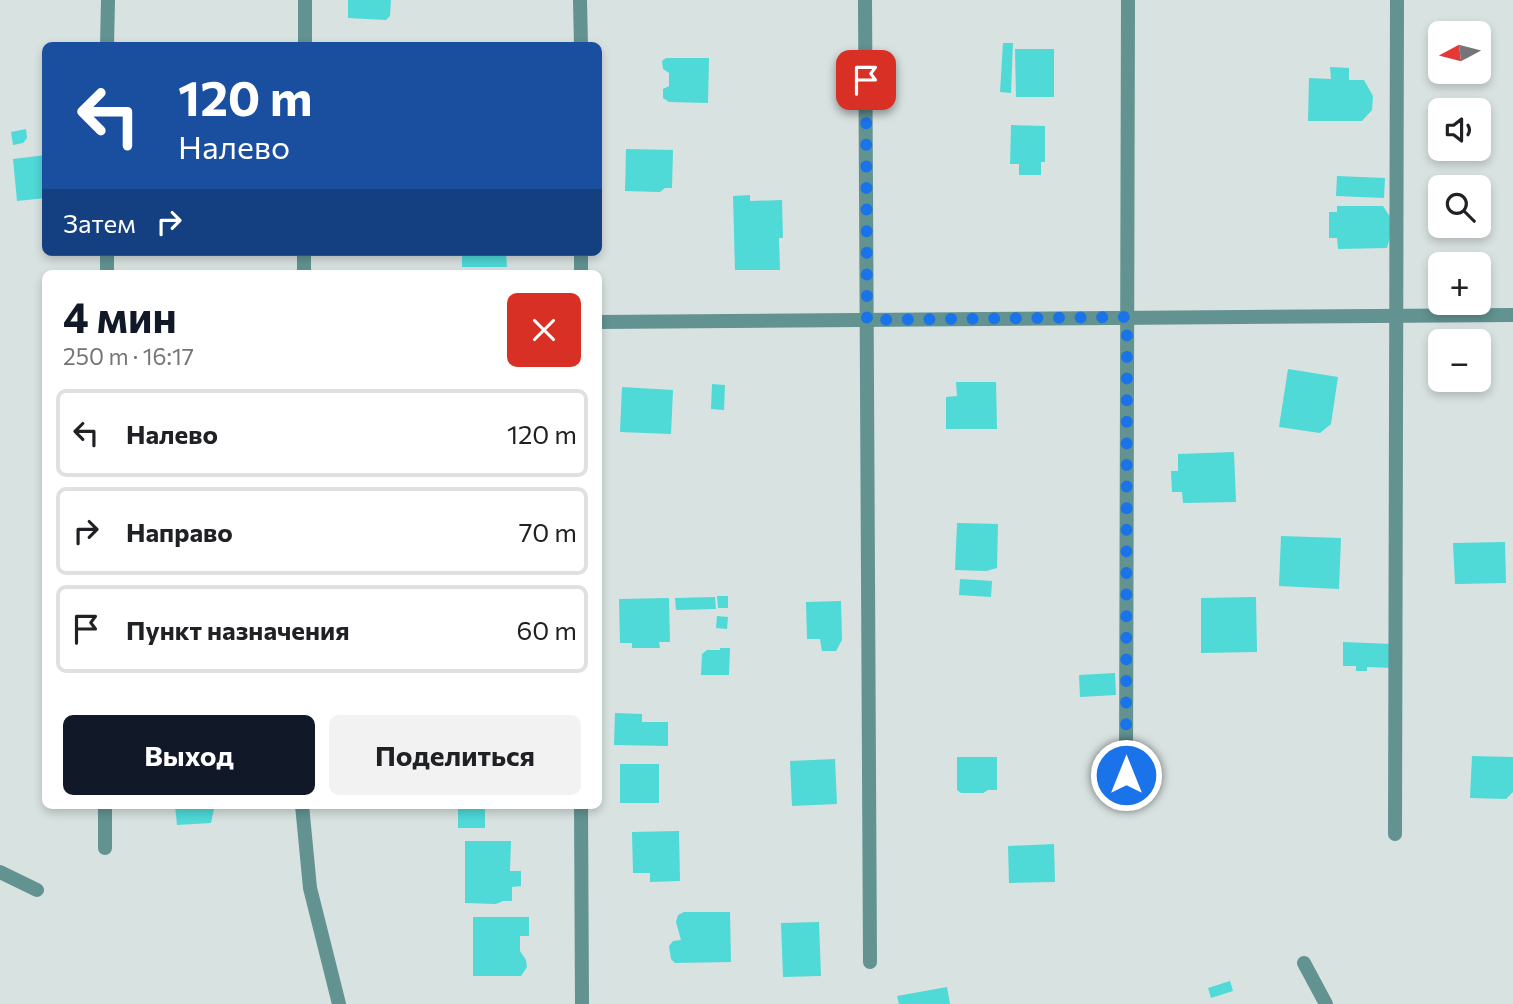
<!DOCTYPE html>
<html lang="ru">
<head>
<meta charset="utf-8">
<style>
  body { margin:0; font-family:Commissioner,sans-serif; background:#f2f2f2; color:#202124; height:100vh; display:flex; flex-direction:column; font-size:26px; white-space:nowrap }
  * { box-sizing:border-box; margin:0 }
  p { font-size:23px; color:#757577 }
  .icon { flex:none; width:38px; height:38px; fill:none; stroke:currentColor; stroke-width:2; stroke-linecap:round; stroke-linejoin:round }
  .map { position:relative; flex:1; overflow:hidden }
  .sheet { position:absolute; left:42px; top:270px; width:560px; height:539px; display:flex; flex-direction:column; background:#fff; border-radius:10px; box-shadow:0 4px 10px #0003 }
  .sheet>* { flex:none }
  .top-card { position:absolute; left:42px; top:42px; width:560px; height:214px; border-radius:10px; box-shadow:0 4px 10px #0003; background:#1a4fa0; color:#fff; overflow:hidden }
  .needle { width:46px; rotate:263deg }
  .tools { position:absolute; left:1428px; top:21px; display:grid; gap:14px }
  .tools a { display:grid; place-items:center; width:63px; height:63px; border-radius:10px; background:#fff; box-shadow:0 4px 10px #0003; font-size:35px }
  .pin { position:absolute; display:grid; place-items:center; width:60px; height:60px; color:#fff; margin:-30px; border-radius:14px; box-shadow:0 4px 10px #0006 }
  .me { position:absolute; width:77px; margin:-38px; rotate:0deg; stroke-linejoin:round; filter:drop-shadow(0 0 5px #0008) }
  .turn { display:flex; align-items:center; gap:24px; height:147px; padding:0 21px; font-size:32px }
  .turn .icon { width:91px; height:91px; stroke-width:2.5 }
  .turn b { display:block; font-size:49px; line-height:60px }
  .then { display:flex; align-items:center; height:66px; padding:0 21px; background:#0003; gap:14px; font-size:26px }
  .round { display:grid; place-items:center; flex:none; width:74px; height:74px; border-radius:10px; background:#f2f2f2 }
  .head { display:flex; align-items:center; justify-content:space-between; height:119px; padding:0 21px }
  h1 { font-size:42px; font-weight:700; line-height:52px; color:#111827 }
  .action { display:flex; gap:14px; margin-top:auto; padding:14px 21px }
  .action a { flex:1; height:80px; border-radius:10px; background:#111827; color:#fff; font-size:28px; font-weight:700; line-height:80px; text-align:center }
  .action a+a { background:#f2f2f2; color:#202124 }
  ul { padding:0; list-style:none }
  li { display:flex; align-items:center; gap:21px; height:88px; margin:0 14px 10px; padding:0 7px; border:4px solid #e0e0e0; border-radius:10px }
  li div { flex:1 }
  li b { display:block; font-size:26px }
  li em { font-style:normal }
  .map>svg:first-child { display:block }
  .building { fill:#4fd9d7 }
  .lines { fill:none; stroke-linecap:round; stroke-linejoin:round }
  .lane { stroke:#629391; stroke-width:14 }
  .street { stroke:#629391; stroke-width:14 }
  .route { stroke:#1a73e8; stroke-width:12; stroke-dasharray:0 21.6 }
</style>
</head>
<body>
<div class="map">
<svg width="1513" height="1004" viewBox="0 0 1513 1004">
  <rect width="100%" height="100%" fill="#d8e2e1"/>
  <g class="building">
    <polygon points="348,0 391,0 390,16 386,20 348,18"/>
    <polygon points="1003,43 1013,43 1011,93 1000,92"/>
    <polygon points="1015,49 1054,49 1054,97 1016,97"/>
    <polygon points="666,58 709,58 708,103 669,102 663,98 663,89 669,86 669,73 663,69 662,61"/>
    <polygon points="1330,67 1349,68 1349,80 1364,80 1373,96 1372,110 1362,121 1308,121 1309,78 1331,79"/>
    <polygon points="1011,125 1045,126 1045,162 1041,162 1041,175 1019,175 1019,164 1010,164"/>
    <polygon points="26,129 27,138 23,143 13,145 11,132"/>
    <polygon points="626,149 673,150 672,188 665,188 660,192 625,191"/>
    <polygon points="46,155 46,198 17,201 13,159"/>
    <polygon points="1337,176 1385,178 1384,198 1336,196"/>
    <polygon points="750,195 750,201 782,200 783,238 779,238 780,270 735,270 733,196"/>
    <polygon points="1337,206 1383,206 1394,223 1387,248 1338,249 1337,238 1329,238 1329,212 1337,212"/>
    <polygon points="462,252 506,252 507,267 462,267"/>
    <polygon points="1288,369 1338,377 1331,424 1320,433 1279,427"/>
    <polygon points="956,382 996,382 997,429 946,429 946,397 957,396"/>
    <polygon points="712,384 725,385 724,410 711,409"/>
    <polygon points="622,387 673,390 671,434 620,432"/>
    <polygon points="1234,452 1236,502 1183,503 1182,492 1172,492 1171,471 1178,471 1178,454"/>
    <polygon points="957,523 998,524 997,568 986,571 955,570"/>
    <polygon points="1281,536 1341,538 1339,589 1279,586"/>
    <polygon points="1505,542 1506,583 1455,584 1453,543"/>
    <polygon points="960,579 992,581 991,597 959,595"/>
    <polygon points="717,596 728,596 728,608 718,608"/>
    <polygon points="715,597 716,609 676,610 675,598"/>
    <polygon points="1256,597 1257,652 1201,653 1201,598"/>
    <polygon points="669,598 670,642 659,642 660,648 632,648 632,643 620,643 619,599"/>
    <polygon points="841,601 842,640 836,651 822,651 820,639 807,639 806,602"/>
    <polygon points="717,616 728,617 727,629 716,628"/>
    <polygon points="1343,642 1393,644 1393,668 1367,667 1367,671 1356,671 1356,666 1343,666"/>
    <polygon points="720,648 730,648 729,675 701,675 702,654 707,650 720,650"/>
    <polygon points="1115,673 1116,695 1080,697 1079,675"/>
    <polygon points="615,713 642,714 642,722 668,722 668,746 614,745"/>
    <polygon points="1472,756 1513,757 1513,792 1506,799 1470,798"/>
    <polygon points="957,757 997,757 997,790 988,790 983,793 961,793 957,790"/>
    <polygon points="835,759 837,804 792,806 790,761"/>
    <rect x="620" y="764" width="39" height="39"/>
    <polygon points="175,805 212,805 214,809 211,823 177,825"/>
    <rect x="458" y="805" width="27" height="23"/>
    <polygon points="679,831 680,881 650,882 650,873 633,873 632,832"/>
    <polygon points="465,841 511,841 510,871 521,871 521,886 512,887 512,901 503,901 496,904 465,903"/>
    <polygon points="1054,844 1055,882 1009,883 1008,846"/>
    <polygon points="684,912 730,912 731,962 675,963 671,959 669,946 673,941 681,940 676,922 678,915"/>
    <polygon points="473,917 529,917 529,936 520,936 520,951 526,960 527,967 521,976 473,976"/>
    <polygon points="819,922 821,976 783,977 781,923"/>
    <polygon points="1230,981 1233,991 1211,998 1208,988"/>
    <polygon points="947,987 950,1004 899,1004 897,996"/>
  </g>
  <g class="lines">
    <polyline class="lane" points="1304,963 1326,1004"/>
    <g class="street">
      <polyline points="580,0 581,46"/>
      <polyline points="865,0 870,962"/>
      <polyline points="107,46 108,0"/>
      <polyline points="305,46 305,0"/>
      <polyline points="581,252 581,273"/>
      <polyline points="107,273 107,252"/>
      <polyline points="304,273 304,252"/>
      <polyline points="598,322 1513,315"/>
      <polyline points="1126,775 1128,0"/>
      <polyline points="302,805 310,888 339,1004"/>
      <polyline points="581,805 582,1004"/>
      <polyline points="1395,834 1397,0"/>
      <polyline points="105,848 105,805"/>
      <polyline points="0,872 37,890"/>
    </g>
  </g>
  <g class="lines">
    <polyline class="route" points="866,80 867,320 1127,317 1126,775"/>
  </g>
</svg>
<div class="tools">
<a><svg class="needle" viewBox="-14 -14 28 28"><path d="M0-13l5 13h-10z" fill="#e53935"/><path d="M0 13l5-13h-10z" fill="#757577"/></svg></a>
<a><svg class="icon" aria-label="sound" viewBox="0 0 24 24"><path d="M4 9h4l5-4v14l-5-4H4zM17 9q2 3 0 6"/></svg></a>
<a><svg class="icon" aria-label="search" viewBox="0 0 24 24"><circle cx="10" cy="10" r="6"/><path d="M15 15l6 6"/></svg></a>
<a>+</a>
<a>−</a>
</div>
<div class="pin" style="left:866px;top:80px;background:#d93025"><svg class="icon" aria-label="arrive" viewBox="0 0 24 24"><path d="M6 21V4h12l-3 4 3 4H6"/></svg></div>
<svg class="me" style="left:1126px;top:775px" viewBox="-20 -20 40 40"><circle r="17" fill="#1a73e8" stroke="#fff" stroke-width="3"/><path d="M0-11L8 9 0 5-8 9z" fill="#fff"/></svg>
<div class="top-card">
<div class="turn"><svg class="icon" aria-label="left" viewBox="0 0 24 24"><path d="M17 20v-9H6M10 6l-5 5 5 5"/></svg><div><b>120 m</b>Налево</div></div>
<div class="then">Затем<svg class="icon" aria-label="right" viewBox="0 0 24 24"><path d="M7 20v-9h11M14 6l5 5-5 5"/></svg></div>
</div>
<section class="sheet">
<div class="head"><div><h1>4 мин</h1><p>250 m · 16:17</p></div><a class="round" style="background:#d93025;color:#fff"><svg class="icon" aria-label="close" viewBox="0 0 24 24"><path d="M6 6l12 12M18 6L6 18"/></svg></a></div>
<ul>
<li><svg class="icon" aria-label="left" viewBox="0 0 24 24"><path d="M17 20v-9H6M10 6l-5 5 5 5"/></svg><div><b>Налево</b></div><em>120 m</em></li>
<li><svg class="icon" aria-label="right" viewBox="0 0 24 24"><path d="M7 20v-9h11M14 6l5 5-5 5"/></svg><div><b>Направо</b></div><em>70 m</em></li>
<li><svg class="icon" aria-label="arrive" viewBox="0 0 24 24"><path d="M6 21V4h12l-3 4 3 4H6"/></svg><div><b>Пункт назначения</b></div><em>60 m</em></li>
</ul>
<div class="action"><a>Выход</a><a>Поделиться</a></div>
</section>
</div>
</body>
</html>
